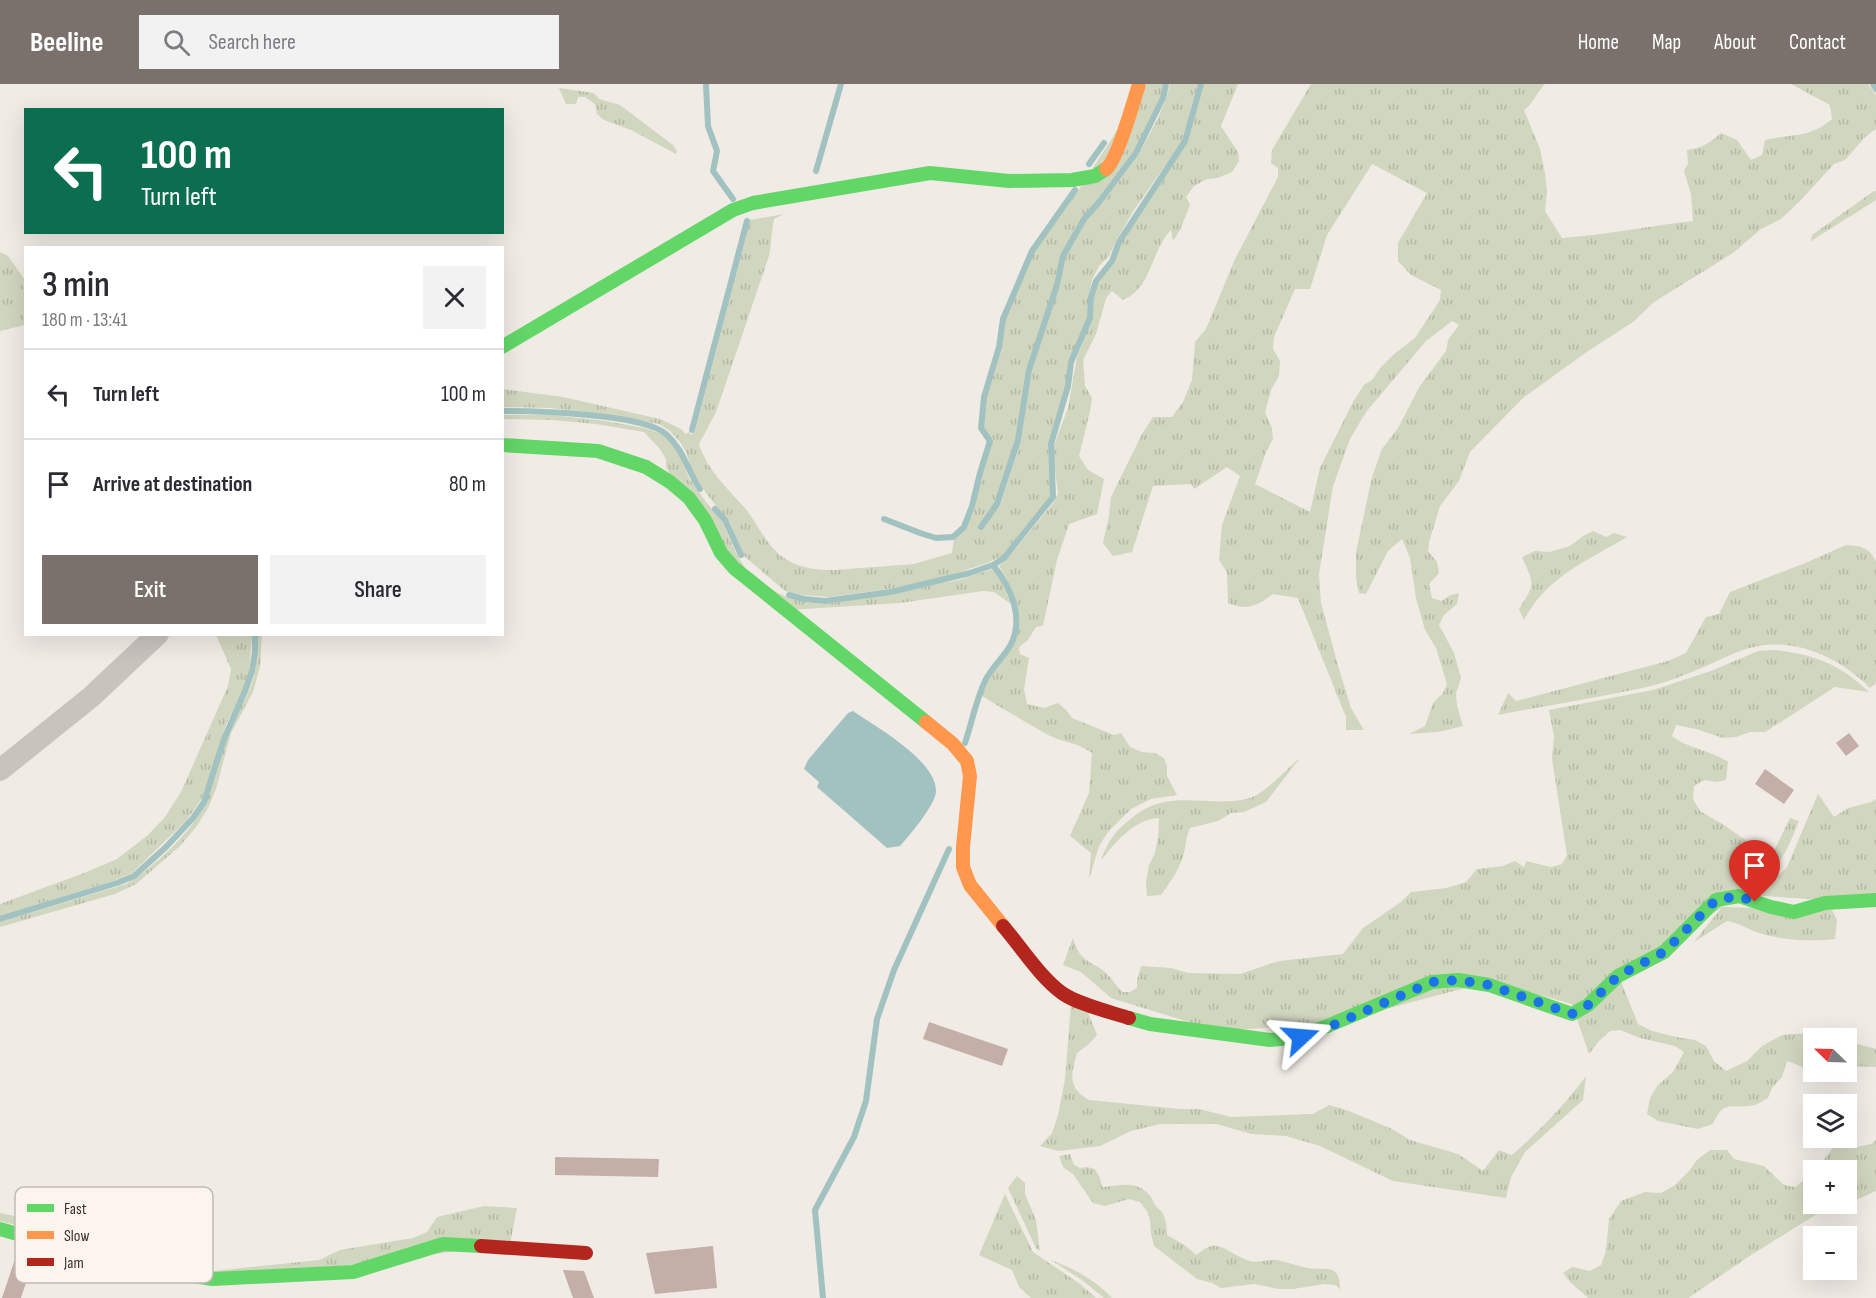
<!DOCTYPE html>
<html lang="en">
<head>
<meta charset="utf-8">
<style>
  body { margin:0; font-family:"Sofia Sans Condensed",sans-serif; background:#f2f2f3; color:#2b2b33; height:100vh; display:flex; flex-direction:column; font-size:22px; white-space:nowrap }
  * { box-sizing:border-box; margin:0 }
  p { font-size:20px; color:#7c7c81 }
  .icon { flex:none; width:33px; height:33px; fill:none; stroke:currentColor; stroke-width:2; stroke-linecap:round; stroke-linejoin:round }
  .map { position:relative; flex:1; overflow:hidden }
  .sheet { position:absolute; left:24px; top:162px; width:480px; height:390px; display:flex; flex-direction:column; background:#fff; border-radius:0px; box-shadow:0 6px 24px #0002 }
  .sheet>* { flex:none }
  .banner { position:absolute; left:24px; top:24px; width:480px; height:126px; border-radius:0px; box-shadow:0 6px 24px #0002; background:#0b6e4f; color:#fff; overflow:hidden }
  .needle { width:39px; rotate:293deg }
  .buttons { position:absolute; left:1803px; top:944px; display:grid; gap:12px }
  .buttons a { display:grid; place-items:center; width:54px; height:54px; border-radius:0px; background:#fff; box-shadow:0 6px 24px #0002; font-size:30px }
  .pin { position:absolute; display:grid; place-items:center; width:51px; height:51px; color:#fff; margin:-62px -26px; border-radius:50% 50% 50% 0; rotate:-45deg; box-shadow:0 0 6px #0007 }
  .pin .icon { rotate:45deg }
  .me { position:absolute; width:66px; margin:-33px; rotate:71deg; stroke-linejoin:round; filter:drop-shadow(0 0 4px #0008) }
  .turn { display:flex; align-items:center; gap:21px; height:126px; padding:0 18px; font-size:27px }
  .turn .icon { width:78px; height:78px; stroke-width:2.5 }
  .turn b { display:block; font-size:42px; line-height:51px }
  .round { display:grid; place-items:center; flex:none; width:63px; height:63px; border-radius:0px; background:#f2f2f3 }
  .overview { display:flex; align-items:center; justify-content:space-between; height:102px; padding:0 18px }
  h1 { font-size:36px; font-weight:600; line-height:45px }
  .action { display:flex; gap:12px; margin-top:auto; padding:12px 18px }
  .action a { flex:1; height:69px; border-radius:0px; background:#7a716c; color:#fff; font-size:24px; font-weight:600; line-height:69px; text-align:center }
  .action a+a { background:#f2f2f3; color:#2b2b33 }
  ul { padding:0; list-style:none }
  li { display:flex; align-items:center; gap:18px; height:90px; padding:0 18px; border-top:2px solid #e1e1e2 }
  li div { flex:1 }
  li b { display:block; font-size:22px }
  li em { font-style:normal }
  header { display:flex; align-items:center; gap:36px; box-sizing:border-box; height:84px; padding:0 30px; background:#7a716c; color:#fff }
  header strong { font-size:28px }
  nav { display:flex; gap:33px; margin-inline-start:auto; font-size:21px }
  .search { width:420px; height:54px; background:#f2f2f3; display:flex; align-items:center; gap:15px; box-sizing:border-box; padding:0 21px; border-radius:0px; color:#7c7c81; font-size:22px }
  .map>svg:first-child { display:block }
  .grass { fill:url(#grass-tufts); fill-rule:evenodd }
  .water { fill:#a1c2c1 }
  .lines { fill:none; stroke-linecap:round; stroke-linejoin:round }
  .stream { stroke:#a1c2c1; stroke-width:6 }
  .building { fill:#c3afa7 }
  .street { stroke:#c9c3be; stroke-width:22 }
  .fast { stroke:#63d668; stroke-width:14 }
  .slow { stroke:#ff974d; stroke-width:14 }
  .jam { stroke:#b3261e; stroke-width:14 }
  .route { stroke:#1a73e8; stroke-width:10; stroke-dasharray:0 18 }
  .key { fill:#fbf5ee; stroke:#c1bab4; stroke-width:1.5 }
  .key-label { font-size:16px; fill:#3b302b }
</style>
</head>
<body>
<header>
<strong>Beeline</strong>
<div class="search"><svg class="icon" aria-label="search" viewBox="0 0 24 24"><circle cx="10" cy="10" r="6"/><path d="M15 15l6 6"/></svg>Search here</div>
<nav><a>Home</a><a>Map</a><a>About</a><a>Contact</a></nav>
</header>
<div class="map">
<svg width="1876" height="1214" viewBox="0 0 1876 1214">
  <defs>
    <pattern id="grass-tufts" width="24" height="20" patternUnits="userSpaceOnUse" patternTransform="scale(1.5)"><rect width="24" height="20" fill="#d1d6bf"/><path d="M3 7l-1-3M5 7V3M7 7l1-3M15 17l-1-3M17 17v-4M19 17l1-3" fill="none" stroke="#b4b8a4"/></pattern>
  </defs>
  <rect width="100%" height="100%" fill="#f0ebe5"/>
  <g class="grass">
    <path d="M1147 0H1163L1161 12 1135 67 1098 116 1082 133 1061 171 1055 200 1027 286 1016 354 995 419 979 443V447L1000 421 1021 356 1032 285 1060 201 1066 171 1087 135 1103 118 1139 70 1157 36 1166 15 1170 0H1198L1182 57 1134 126 1117 155 1109 172 1099 182 1092 196 1088 214V234L1068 278 1066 302 1048 361 1051 412 1002 472 987 479 939 495 889 505 830 513 803 511 785 507 744 472 730 439 706 409 691 384 686 368 680 358 670 347 659 340 643 337 588 328 549 324 503 323V305L563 313 660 335 681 345 686 350 689 348 691 351 695 347 750 136 784 130 774 135C771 149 772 162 768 175L716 328 699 360C707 386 727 404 745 424 759 442 768 466 789 477 803 485 820 486 835 486L914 480 952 469 954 455C975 436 975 418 981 392 984 380 989 368 993 356L983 343 986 314 1002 262 1005 235 1034 168 1082 101Z"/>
    <path d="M1204 0H1238L1221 42 1238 68 1239 77 1232 88 1218 94 1207 95 1194 102 1186 113 1190 121 1180 146 1173 157 1171 146C1151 166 1152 204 1123 216L1112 207 1106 214 1096 250 1083 276 1085 302 1092 314 1090 327 1079 372 1088 386 1104 395 1097 430 1069 440 1057 476 1043 542 1036 543 1028 556 1019 563 1020 570 1029 574 1024 605 1027 620 1044 624 1058 619 1066 626 1072 634 1114 651 1121 649 1130 663 1142 668 1155 669 1164 674 1167 682V692L1177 711 1151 715 1131 725 1108 748 1099 762 1089 795 1091 769 1070 752 1089 709 1092 669C1077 658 1064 659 1048 651 1026 638 1004 626 982 612 989 592 998 581 1010 564 1029 539 1014 505 999 482L1012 469 1054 418 1058 409 1054 377V361L1068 324 1077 273 1093 233 1094 212 1098 196 1114 178 1122 157 1187 58Z"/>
    <path d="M1311 0H1545C1536 9 1533 20 1524 26L1540 65 1545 89 1547 107 1545 127 1562 154C1606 151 1649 142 1693 137L1691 110 1684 87 1688 80 1687 66C1702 64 1710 59 1721 49L1737 56 1751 76 1762 71 1765 56C1794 49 1808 55 1832 35L1830 21 1791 0H1868L1876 11V45L1866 52 1845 76 1834 80 1800 117 1781 135 1761 145 1733 169 1654 218 1633 238 1588 267 1523 314 1470 368 1459 397 1440 422 1429 458 1428 467 1437 478 1439 489 1429 500 1432 514 1441 517 1451 511 1459 509 1457 520 1444 531 1439 541 1454 569 1461 594 1456 609 1457 622 1463 642 1438 648 1409 650 1425 642 1433 619 1443 609 1447 600 1436 564 1425 546 1416 514 1410 474 1402 455 1388 467 1366 510 1359 509 1356 494V468L1372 393 1382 365 1398 344 1420 302 1446 267 1448 256 1459 241 1452 237 1426 257 1366 328 1350 355 1333 402 1319 490 1321 519 1339 585 1351 624 1364 646H1346V633L1298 514 1273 510C1256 522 1248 527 1228 519L1227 488 1219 476 1222 441 1240 392 1227 383 1194 405 1191 400 1153 402 1132 468 1113 472 1103 459 1109 432 1111 413 1142 350 1153 333H1172L1183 318 1192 296 1195 258 1206 245 1235 175 1278 93V84L1271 79 1272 66ZM1372 80 1427 109 1398 159V177L1411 191 1441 206 1440 216 1415 254 1394 270 1380 284 1373 295 1364 301 1353 318 1320 384 1310 428 1255 400 1266 368 1273 355 1272 344 1265 329 1271 306 1279 292 1280 277 1273 265 1274 253 1295 205H1310L1327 151Z"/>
    <polygon points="559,4 594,9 599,15 620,21 673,61 677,67 676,70 631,46 604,36 597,30 595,20 585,13 578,13 576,20 566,20"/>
    <polygon points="1874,107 1876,107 1876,116 1811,157 1812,151"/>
    <polygon points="0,168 8,172 25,196 25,241 0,247"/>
    <polygon points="503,331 552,331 606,337 645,344 664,351 677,364 689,394 706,418 721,435 736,469 745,484 776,508 789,514 805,518 822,520 891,511 936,500 959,496 993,485 999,491 1011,520 994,508 983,507 900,519 789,526 736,481 723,463 707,431 692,411 673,396 666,383 666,375 660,365 644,348 596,340 552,336 503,335"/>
    <path d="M1593 447 1606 453 1614 449 1627 453C1597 471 1559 488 1537 516 1532 522 1528 529 1524 536L1519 525C1536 499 1534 500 1522 473L1535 467 1550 468 1570 462 1583 452Z"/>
    <path d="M1846 461C1862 462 1868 463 1876 477V599L1870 604C1841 575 1797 553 1754 563 1738 566 1723 575 1708 581 1689 590 1667 598 1647 603 1598 614 1548 621 1498 631L1508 609 1516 617 1668 577 1686 569 1706 533 1719 530 1730 508 1803 480Z"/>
    <polygon points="216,551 252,551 249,590 240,614 226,640 204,711 186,737 132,789 113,797 0,832 0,820 84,789 117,775 148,751 165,733 181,708 228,602 231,585"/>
    <path d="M258 551H262L260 583 253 608 231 649 216 705 208 724 197 742 180 762 136 800 115 810 0 843V838L126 800C155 782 194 747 207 715 216 694 221 671 228 650 233 635 242 623 248 609 256 591 259 569 258 551Z"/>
    <path d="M1774 566C1814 570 1840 580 1869 608L1835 603 1765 648H1750L1736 653 1723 654 1696 645 1676 641 1672 652C1688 665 1711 666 1728 678L1726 696 1716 698 1704 696 1694 702 1693 715 1700 727 1724 741 1764 769H1773L1790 734 1799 737C1788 763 1785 775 1763 795L1578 922 1492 897 1328 940 1218 947 1111 914 1081 888 1063 881 1073 854C1081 882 1093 875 1110 893 1114 898 1117 903 1123 908H1130L1137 904V896L1141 882 1171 884 1188 889 1240 890 1279 877 1343 870 1363 844 1401 818 1411 808 1447 804 1466 798 1477 785 1503 782 1515 777 1524 783 1526 777 1551 783 1562 780 1567 771 1552 675 1554 653 1549 626 1653 606 1711 587 1758 567Z"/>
    <path d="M1300 674 1266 718 1244 728 1231 729 1218 737 1190 744C1186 753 1186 762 1183 772 1179 786 1169 800 1161 811L1147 812 1146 798 1149 781 1155 769 1158 754 1159 734C1134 735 1116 758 1101 776 1106 761 1114 748 1127 738 1135 731 1143 725 1154 721 1183 710 1219 723 1250 714 1266 709 1286 685 1300 674Z"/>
    <polygon points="1818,710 1834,733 1848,724 1871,718 1876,715 1876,813 1823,816 1749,811 1766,804 1787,783"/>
    <path d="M1722 823 1832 826 1837 836 1835 855C1811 858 1782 856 1759 849 1748 845 1739 839 1727 837L1694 858Z"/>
    <path d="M1620 895 1638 940 1652 947 1676 953 1695 956 1706 962 1714 977 1726 987 1747 977 1762 962 1782 951 1824 948 1837 954H1814V987H1825C1807 989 1804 982 1787 977L1782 993 1772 1004 1768 1014C1764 1016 1759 1020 1754 1021 1732 1026 1724 1014 1713 1040L1698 1045 1658 1037 1647 1030 1650 1014 1657 1002 1673 988 1684 968 1675 962 1640 954 1620 946 1610 947 1599 957 1589 970 1576 932Z"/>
    <path d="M1071 921 1087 926 1097 951 1089 960 1077 969C1071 990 1067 1004 1089 1016L1180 1025H1199L1231 1033 1313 1030 1329 1021 1349 1027 1390 1044 1410 1056 1458 1070 1483 1087 1499 1066 1512 1071C1539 1047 1564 1022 1586 992L1583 1016 1525 1068 1511 1093 1506 1114 1393 1097 1320 1062 1286 1052 1251 1050 1217 1040H1160L1131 1047 1100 1062 1058 1067 1040 1062 1052 1049 1058 1031 1065 995Z"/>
    <polygon points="1847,957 1876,965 1876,983 1847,982"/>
    <polygon points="1844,1055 1857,1063 1871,1060 1876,1056 1876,1107 1838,1124 1817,1130 1748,1173 1688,1214 1588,1214 1570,1198 1563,1189 1572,1183 1590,1187 1601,1181 1606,1167 1609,1135 1621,1117 1645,1108 1661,1109 1675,1101 1689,1087 1697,1076 1710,1066 1727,1066 1734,1075 1764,1082 1784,1101 1795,1103 1813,1089 1814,1119 1846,1119 1846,1086 1816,1086 1836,1060"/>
    <path d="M1070 1070 1074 1081 1080 1084 1087 1083 1095 1085 1100 1094 1102 1103C1120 1102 1137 1095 1151 1113 1153 1115 1153 1119 1155 1121 1156 1123 1160 1126 1162 1128 1166 1135 1167 1144 1167 1151L1186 1162 1196 1171C1202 1167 1209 1160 1217 1162 1227 1164 1237 1173 1247 1176 1256 1180 1265 1176 1275 1176 1286 1177 1296 1182 1307 1184 1324 1187 1340 1178 1340 1205L1335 1201 1324 1200 1293 1205H1279L1254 1200 1221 1204 1212 1199 1197 1195 1154 1162 1151 1150 1150 1136 1147 1127 1140 1118 1129 1115 1105 1122 1093 1119 1073 1090 1063 1083 1059 1072Z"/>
    <polygon points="1017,1092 1025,1099 1025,1110 1036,1136 1040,1167 1036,1164 1008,1104"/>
    <polygon points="1005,1110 1033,1168 1080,1200 1096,1214 1031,1214 1019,1203 1012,1186 979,1171"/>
    <polygon points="484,1122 517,1124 510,1160 351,1181 214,1191 0,1137 0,1129 37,1137 70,1139 87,1146 94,1156 149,1172 214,1187 319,1176 340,1166 413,1154 427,1148 437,1133"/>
    <path d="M1051 1176C1075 1185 1095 1196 1112 1214H1104L1082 1196Z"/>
  </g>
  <path class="water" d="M853 627C876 643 936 676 936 707 936 720 909 752 900 762L887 764 817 703 819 698 804 685 808 676 848 629Z"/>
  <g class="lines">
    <g class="stream">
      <polyline points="706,0 708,42 717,67 713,87 733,115"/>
      <polyline points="1873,0 1876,5"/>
      <polyline points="1089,80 1104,59"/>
      <polyline points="816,87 841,0"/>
      <path d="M502 327C536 327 643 330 666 350 684 366 687 386 700 405"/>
      <polyline points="692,346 747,137"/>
      <polyline points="715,425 725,436 741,471"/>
      <polyline points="884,435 920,449 936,454 953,453 964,443 972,422 980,389 990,357 981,344 984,313 999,263 1003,235 1032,167 1075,106"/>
      <polyline points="981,443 997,420 1018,356 1029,286 1057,201 1063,172 1084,135 1100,117 1136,69 1163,14 1166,0"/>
      <polyline points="789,511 804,515 825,517 891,508 970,489 993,481 1004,474 1053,413 1051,360 1068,302 1071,278 1090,234 1091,213 1096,197 1112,177 1119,158 1185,57 1201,0"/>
      <path d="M965 659C972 638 976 616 985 597 991 584 1003 574 1010 562 1025 535 1011 503 993 481"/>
      <polyline points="0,835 117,799 134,792 166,763 193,734 204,718 224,655 245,607 252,587 255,568 255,550"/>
      <polyline points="823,1214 815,1126 854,1053 866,1017 877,935 894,886 949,765"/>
    </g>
  </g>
  <g class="building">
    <polygon points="1849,649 1859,662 1846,672 1836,659"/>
    <polygon points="1765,685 1794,706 1784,720 1755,700"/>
    <polygon points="929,938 1008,965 1002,982 923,955"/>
    <polygon points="555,1073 659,1075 658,1093 555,1091"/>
    <polygon points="713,1162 717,1204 655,1210 646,1169"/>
    <polygon points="17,1169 34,1174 21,1214 2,1214"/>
    <polygon points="563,1186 584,1187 594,1214 573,1214"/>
  </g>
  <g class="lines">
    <polyline class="street" points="0,686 91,613 158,550"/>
    <g class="fast">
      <polyline points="502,263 733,126 753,119 930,89 1009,97 1072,96 1095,92 1106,85"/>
      <polyline points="502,361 598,367 646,383 670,398 689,414 705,436 721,469 734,484 926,638"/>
      <polyline points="1129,934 1150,940 1270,956 1301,953 1432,898 1458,896 1489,901 1572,930 1588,921 1618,892 1664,868 1716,816 1739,812 1771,823 1794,828 1825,819 1876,816"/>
      <polyline points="0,1145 126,1182 213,1195 353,1188 443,1160 481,1162"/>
    </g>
    <g class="slow">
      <path d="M1106 85C1117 77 1134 16 1139 0"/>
      <polyline points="926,638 953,660 967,677 970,692 963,763 963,783 970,801 1003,842"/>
    </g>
    <g class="jam">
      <path d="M1003 842C1021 863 1040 893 1062 909 1077 920 1110 928 1129 934"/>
      <polyline points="481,1162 586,1169"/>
    </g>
  </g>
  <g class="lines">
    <polyline class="route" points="1301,953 1329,943 1432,898 1458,896 1489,901 1572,930 1588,921 1618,892 1664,868 1716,816 1739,812 1755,818"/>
  </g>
  <rect x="15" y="1103" width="198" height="96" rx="9" class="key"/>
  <rect x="27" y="1120" width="27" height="8" fill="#63d668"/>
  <rect x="27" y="1147" width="27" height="8" fill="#ff974d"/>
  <rect x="27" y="1174" width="27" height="8" fill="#b3261e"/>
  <g class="key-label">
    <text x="64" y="1130">Fast</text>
    <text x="64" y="1157">Slow</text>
    <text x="64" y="1184">Jam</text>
  </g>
</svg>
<div class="buttons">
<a><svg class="needle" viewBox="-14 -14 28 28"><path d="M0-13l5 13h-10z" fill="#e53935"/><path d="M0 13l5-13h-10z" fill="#7c7c81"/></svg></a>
<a><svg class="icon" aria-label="layers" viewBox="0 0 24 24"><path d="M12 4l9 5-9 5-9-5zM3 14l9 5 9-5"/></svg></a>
<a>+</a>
<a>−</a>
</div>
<div class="pin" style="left:1755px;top:818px;background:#d93025"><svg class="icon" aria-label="arrive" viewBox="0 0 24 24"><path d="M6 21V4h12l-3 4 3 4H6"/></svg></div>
<svg class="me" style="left:1301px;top:953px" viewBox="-20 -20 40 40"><path d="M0-17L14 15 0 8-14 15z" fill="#1a73e8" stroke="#fff" stroke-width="4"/></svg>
<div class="banner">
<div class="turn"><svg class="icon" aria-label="left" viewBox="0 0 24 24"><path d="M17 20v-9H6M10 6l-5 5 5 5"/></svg><div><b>100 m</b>Turn left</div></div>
</div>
<section class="sheet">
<div class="overview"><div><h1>3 min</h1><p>180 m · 13:41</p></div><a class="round"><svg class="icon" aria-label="close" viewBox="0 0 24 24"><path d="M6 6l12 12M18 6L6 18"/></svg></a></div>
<ul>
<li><svg class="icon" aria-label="left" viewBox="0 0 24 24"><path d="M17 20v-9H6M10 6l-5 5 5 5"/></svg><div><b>Turn left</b></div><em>100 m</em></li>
<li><svg class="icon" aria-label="arrive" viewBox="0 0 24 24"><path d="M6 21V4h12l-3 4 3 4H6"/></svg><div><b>Arrive at destination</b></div><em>80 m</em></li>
</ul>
<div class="action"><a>Exit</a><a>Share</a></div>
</section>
</div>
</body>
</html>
